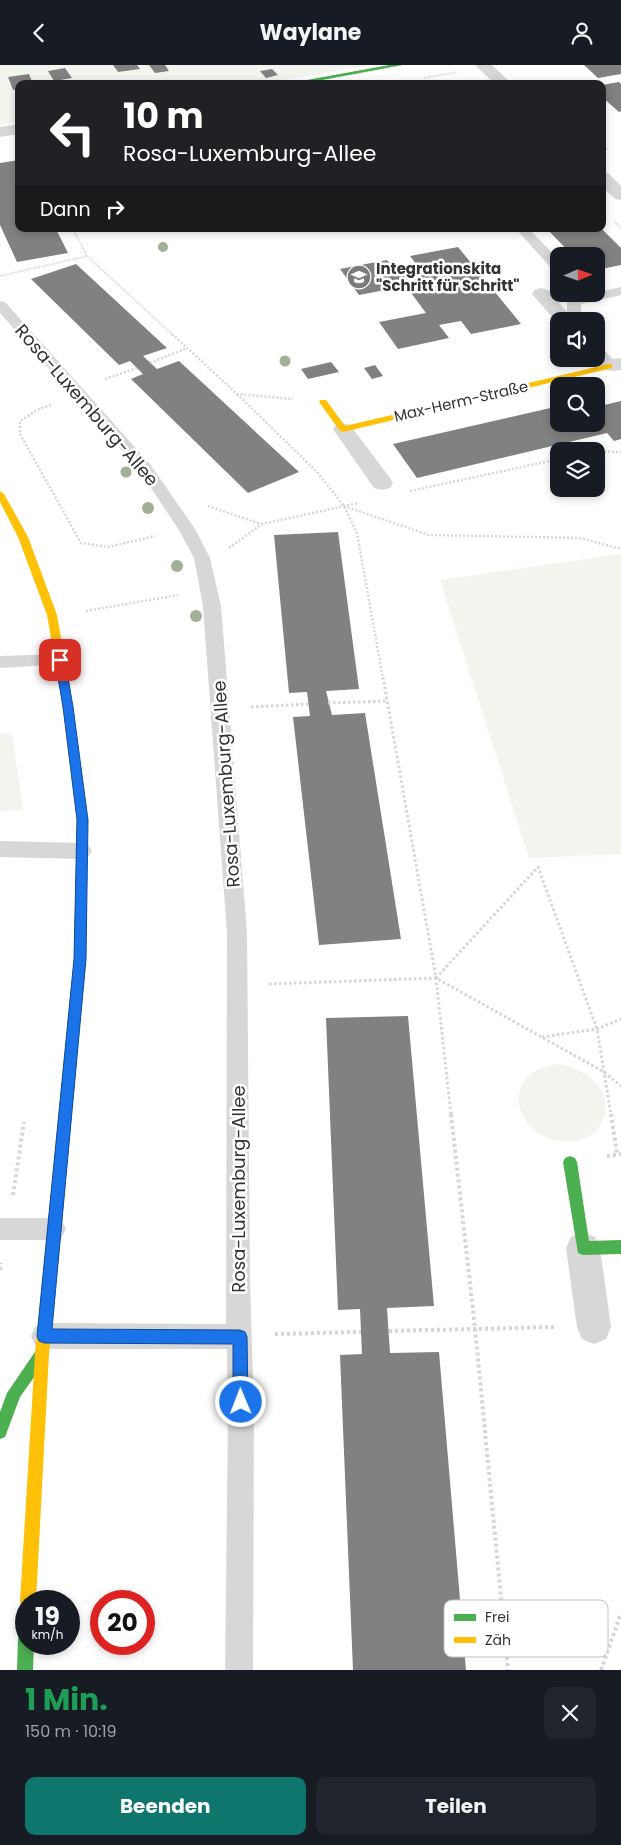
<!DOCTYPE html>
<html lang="de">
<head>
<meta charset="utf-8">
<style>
  body { margin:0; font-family:Poppins,sans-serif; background:#20242c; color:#f1f3f6; height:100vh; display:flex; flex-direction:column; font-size:19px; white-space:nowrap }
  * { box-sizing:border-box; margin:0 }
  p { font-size:16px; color:#9ea1a6 }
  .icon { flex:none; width:28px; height:28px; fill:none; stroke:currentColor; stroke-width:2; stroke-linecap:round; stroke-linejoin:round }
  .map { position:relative; height:1605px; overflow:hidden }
  .sheet { display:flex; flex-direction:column; background:#171b24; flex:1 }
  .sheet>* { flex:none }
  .hud { position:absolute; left:15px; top:15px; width:591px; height:152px; border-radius:10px; box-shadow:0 2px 8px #0003; background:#202124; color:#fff; overflow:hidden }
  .needle { width:32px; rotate:88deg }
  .controls { position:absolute; left:550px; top:182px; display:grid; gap:10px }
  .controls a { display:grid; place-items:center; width:55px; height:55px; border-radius:10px; background:#171b24; box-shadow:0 2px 8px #0003; font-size:25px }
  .speed { position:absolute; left:15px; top:1525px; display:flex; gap:10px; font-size:25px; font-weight:700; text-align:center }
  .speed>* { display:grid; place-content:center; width:65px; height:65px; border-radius:50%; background:#171b24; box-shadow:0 2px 8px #0003; line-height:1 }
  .speed small { font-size:12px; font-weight:400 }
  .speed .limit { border:8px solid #d22; background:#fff; color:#111 }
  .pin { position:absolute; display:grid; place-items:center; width:42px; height:42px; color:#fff; margin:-21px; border-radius:10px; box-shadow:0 2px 8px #0006 }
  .me { position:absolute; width:55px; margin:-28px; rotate:359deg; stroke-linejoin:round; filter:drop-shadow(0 0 4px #0008) }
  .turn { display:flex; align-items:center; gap:18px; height:105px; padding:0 25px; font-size:22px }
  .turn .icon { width:65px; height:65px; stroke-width:2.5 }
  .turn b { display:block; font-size:35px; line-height:42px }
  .then { display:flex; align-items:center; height:48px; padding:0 25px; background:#0003; gap:10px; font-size:19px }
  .round { display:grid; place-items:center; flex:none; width:52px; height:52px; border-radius:10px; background:#20242c }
  .summary { display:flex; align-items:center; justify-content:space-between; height:85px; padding:0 25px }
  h1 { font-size:30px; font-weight:700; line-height:38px; color:#1e9e55 }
  .primary-button { display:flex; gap:10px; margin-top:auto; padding:10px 25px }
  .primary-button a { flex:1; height:58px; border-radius:10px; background:#0f766e; color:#fff; font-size:20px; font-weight:700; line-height:58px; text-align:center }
  .primary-button a+a { background:#20242c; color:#f1f3f6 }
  header { display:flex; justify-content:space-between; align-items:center; height:65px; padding:0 25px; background:#171b24; font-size:22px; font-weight:700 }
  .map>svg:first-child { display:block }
  .green { fill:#f1f5ed }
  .building { fill:#818181 }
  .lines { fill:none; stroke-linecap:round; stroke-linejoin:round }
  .path-far3 { stroke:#d6d6d6; stroke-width:2; stroke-dasharray:1 1; stroke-linecap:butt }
  .path-far2 { stroke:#d6d6d6; stroke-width:2.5; stroke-dasharray:2 2; stroke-linecap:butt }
  .path-far1 { stroke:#d6d6d6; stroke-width:3; stroke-dasharray:2.5 2.5; stroke-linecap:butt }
  .path { stroke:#d6d6d6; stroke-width:4; stroke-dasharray:3 3; stroke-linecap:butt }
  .lane { fill:#d7d7d7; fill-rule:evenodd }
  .street { fill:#d7d7d7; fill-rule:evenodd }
  .fast { fill:#4caf50; fill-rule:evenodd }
  .slow { fill:#ffc107; fill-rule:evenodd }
  .tree { fill:#a2b095 }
  .route { fill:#1a73e8; stroke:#114b97 }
  .labels { text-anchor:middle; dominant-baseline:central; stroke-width:5; stroke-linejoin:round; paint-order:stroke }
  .far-poi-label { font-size:15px; font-weight:bold; fill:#333; stroke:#fff; text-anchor:start }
  .far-street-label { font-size:15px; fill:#333; stroke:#fff }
  .street-label { font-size:18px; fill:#333; stroke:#fff }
  .key { fill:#fff; stroke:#c2c2c2; stroke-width:1 }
  .key-label { font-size:14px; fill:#333 }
</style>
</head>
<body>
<header><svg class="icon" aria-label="back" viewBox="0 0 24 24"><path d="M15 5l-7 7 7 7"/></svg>Waylane<svg class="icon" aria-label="person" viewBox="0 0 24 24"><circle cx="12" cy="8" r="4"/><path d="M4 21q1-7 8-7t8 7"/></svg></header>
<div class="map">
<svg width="621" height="1605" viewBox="0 0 621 1605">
  <rect width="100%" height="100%" fill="#fff"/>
  <g class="green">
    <polygon points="0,0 374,0 257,19 19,19 19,57 0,60"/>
    <polygon points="621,489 621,789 529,793 440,515"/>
    <polygon points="12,668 23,745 0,746 0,669"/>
    <path d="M560 999C592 1005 621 1033 596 1066 591 1071 583 1074 576 1076 519 1085 489 1007 560 999Z"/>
  </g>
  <g class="building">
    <polygon points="113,0 137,0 140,4 118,7"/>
    <polygon points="149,0 165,0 169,6 155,8"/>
    <polygon points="584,0 621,0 621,9 598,13"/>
    <polygon points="65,3 72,13 54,16 48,6"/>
    <polygon points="272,4 278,10 266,13 260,6"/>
    <polygon points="29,9 33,19 19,19 19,24 13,25 8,12"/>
    <polygon points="619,17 621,19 621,46 619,47 602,32 602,20"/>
    <polygon points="19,95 19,164 56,164 68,188 17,197 0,160 0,98"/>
    <polygon points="547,164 602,164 621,183 621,200 596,205 596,191 573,191"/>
    <polygon points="458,182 521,259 471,269 461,256 439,260 449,273 398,284 379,257 426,248 406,221 359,230 340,204 387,195 396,207 419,203 410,191"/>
    <polygon points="76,199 167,283 143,291 157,304 179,296 299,407 248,428 131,314 143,309 130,296 119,300 31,214"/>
    <polygon points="331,297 339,307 308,314 301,304"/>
    <polygon points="375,300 383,311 372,314 364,303"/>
    <polygon points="621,336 621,374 614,376 607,368 417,413 393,379 559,341 559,359 596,359 596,342"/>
    <polygon points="338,467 359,624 326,626 332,650 365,648 401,874 319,880 293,652 310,651 307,627 289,628 274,470"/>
    <polygon points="408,951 434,1241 387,1243 390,1288 439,1287 466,1605 353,1605 340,1290 362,1289 361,1267 360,1244 338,1245 326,953"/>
  </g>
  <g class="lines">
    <g class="path-far3">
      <polyline points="424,13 457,7"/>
      <polyline points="602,80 608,85"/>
      <polyline points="615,157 621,163"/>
      <polyline points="73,164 87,191 173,270"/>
      <polyline points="0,211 87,191"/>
    </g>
    <g class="path-far2">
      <polyline points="172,269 237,329 293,334"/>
      <polyline points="150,298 187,283"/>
      <polyline points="105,314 137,303"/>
      <polyline points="237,329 317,407 344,441 357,468 383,614"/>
      <polyline points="51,340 39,344 20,356 20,369 81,478 108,482 155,471"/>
      <polyline points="596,386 621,387"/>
      <polyline points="410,426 559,394"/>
      <polyline points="208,441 261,459"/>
      <polyline points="344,441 429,470 580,473 621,484"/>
      <polyline points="229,483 262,459 358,438"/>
      <polyline points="86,546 178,530"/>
    </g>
    <g class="path-far1">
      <polyline points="383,612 436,913 451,1050"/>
      <polyline points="328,638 388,636"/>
      <polyline points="251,642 308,639"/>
      <polyline points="436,913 538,802 597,964 611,1050"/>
      <polyline points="269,919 436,913 604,1007 621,1021"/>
      <polyline points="542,972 597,964 621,954"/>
    </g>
    <g class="path">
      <polyline points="451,1049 475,1263 508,1605"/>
      <polyline points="611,1049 617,1089"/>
      <polyline points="607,1091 621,1089"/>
      <polyline points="13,1130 24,1057"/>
      <polyline points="0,1205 1,1198"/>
      <polyline points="389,1266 555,1262"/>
      <polyline points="275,1269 361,1267"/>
      <polyline points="601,1605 621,1548"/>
    </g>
    <g class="lane">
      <polygon points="516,164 529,164 559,195 559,207 554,206"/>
      <polygon points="621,222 621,230 581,239 581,256 567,256 567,229 581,229 581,231"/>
      <polygon points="0,236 5,237 150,399 195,464 210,493 221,541 247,868 250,1215 254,1353 253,1605 225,1605 228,1353 227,1284 44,1284 35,1280 31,1271 35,1262 44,1258 226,1259 227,868 203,541 194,493 179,465 139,405 0,248"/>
      <polygon points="60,589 66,591 69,595 66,599 0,603 0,591"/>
      <polygon points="0,776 82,778 89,781 92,786 89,791 82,794 0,792"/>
      <polygon points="0,1153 54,1153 62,1156 66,1164 62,1172 54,1175 0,1175"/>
    </g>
    <g class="street">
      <polygon points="475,0 492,0 512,19 495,19"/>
      <polygon points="19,59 19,69 0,72 0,62"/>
      <polygon points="602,107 608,108 621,121 621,135 615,134 602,122"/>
      <polygon points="541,223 548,225 575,256 559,256 559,260 532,229 534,225"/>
      <path d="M596 282 603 284 613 294 621 293V305C606 307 601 305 591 294H596Z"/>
      <polygon points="343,358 350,360 390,413 393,418 390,423 382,425 374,423 333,364 336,360"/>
      <polygon points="583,1167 595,1172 600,1183 611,1262 606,1274 594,1279 582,1274 577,1262 566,1183 571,1172"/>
    </g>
    <g class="fast">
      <polygon points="389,0 403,0 301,19 285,19"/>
      <polygon points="82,746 87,750 86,894 58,1200 56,1205 51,1207 46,1205 44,1200 74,894 77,750"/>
      <polygon points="570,1091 575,1093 577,1097 589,1176 621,1175 621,1189 583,1190 578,1188 563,1097 565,1093"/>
      <polygon points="42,1282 47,1284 49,1289 47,1294 20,1332 5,1372 0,1374 0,1347 7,1328 37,1284"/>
      <polygon points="26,1566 26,1579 34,1579 33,1605 17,1605 18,1574 20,1568"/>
    </g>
    <g class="slow">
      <polygon points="609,299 612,299 612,303 343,367 340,366 319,337 320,335 326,335 345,361"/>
      <polygon points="0,426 4,429 28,472 57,550 73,642 87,750 82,754 77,750 63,642 47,550 18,472 0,437"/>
      <polygon points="51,1193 56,1195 58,1200 49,1289 36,1536 26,1536 26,1543 22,1542 20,1536 35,1289 44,1200 46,1195"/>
    </g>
  </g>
  <g class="tree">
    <circle cx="163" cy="182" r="5"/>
    <circle cx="285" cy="296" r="5.5"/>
    <circle cx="126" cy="407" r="5.5"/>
    <circle cx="148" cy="443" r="6"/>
    <circle cx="177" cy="501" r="6"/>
    <circle cx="196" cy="551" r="6"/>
  </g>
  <polygon class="route" points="60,591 65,595 73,642 88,755 86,894 52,1264 240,1265 245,1267 247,1272 248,1337 246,1342 241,1344 235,1342 233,1337 233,1279 44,1278 39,1276 37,1271 74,894 77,755 63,642 55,595"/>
  <defs>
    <g id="school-disc" transform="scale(1.25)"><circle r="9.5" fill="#7a7a7a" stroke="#fff"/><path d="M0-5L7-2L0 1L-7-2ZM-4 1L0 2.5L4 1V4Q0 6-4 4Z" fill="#fff"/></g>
  </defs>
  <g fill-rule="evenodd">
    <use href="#school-disc" x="359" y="212"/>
  </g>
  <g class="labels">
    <g class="far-poi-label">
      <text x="376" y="203">Integrationskita<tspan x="376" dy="17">"Schritt für Schritt"</tspan></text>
    </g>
    <g class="far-street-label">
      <text transform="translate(461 336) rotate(-13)">Max-Herm-Straße</text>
    </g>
    <g class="street-label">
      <text transform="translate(87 340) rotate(49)">Rosa-Luxemburg-Allee</text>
      <text transform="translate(226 719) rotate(-94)">Rosa-Luxemburg-Allee</text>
      <text transform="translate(238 1124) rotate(-90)">Rosa-Luxemburg-Allee</text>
    </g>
  </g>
  <rect x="444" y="1535" width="164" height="57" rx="8" class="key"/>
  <rect x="454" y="1549" width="22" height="7" fill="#4caf50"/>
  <rect x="454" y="1572" width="22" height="6" fill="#ffc107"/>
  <g class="key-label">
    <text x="485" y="1557">Frei</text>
    <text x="485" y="1580">Zäh</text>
  </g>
</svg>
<div class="controls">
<a><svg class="needle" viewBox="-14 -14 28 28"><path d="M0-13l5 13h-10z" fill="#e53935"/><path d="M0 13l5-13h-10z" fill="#9ea1a6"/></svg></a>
<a><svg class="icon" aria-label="sound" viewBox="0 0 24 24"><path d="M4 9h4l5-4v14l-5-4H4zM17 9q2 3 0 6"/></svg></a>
<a><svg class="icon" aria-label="search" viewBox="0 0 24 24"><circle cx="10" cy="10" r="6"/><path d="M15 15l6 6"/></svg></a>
<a><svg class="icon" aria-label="layers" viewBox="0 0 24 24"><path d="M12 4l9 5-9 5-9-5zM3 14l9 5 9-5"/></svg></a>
</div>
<div class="speed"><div>19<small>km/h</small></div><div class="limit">20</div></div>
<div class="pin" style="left:60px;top:595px;background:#d93025"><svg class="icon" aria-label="arrive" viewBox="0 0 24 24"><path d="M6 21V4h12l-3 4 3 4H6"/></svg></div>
<svg class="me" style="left:241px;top:1337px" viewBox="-20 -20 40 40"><circle r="17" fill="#1a73e8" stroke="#fff" stroke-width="3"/><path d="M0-11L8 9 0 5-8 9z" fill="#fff"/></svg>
<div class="hud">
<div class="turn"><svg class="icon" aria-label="left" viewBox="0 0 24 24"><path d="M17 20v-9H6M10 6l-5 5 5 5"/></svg><div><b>10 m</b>Rosa-Luxemburg-Allee</div></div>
<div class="then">Dann<svg class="icon" aria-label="right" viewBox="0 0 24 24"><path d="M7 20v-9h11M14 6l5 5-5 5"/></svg></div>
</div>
</div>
<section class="sheet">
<div class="summary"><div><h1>1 Min.</h1><p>150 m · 10:19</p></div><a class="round"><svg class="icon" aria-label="close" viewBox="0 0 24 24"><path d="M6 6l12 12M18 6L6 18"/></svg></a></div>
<div class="primary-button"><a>Beenden</a><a>Teilen</a></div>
</section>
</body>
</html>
